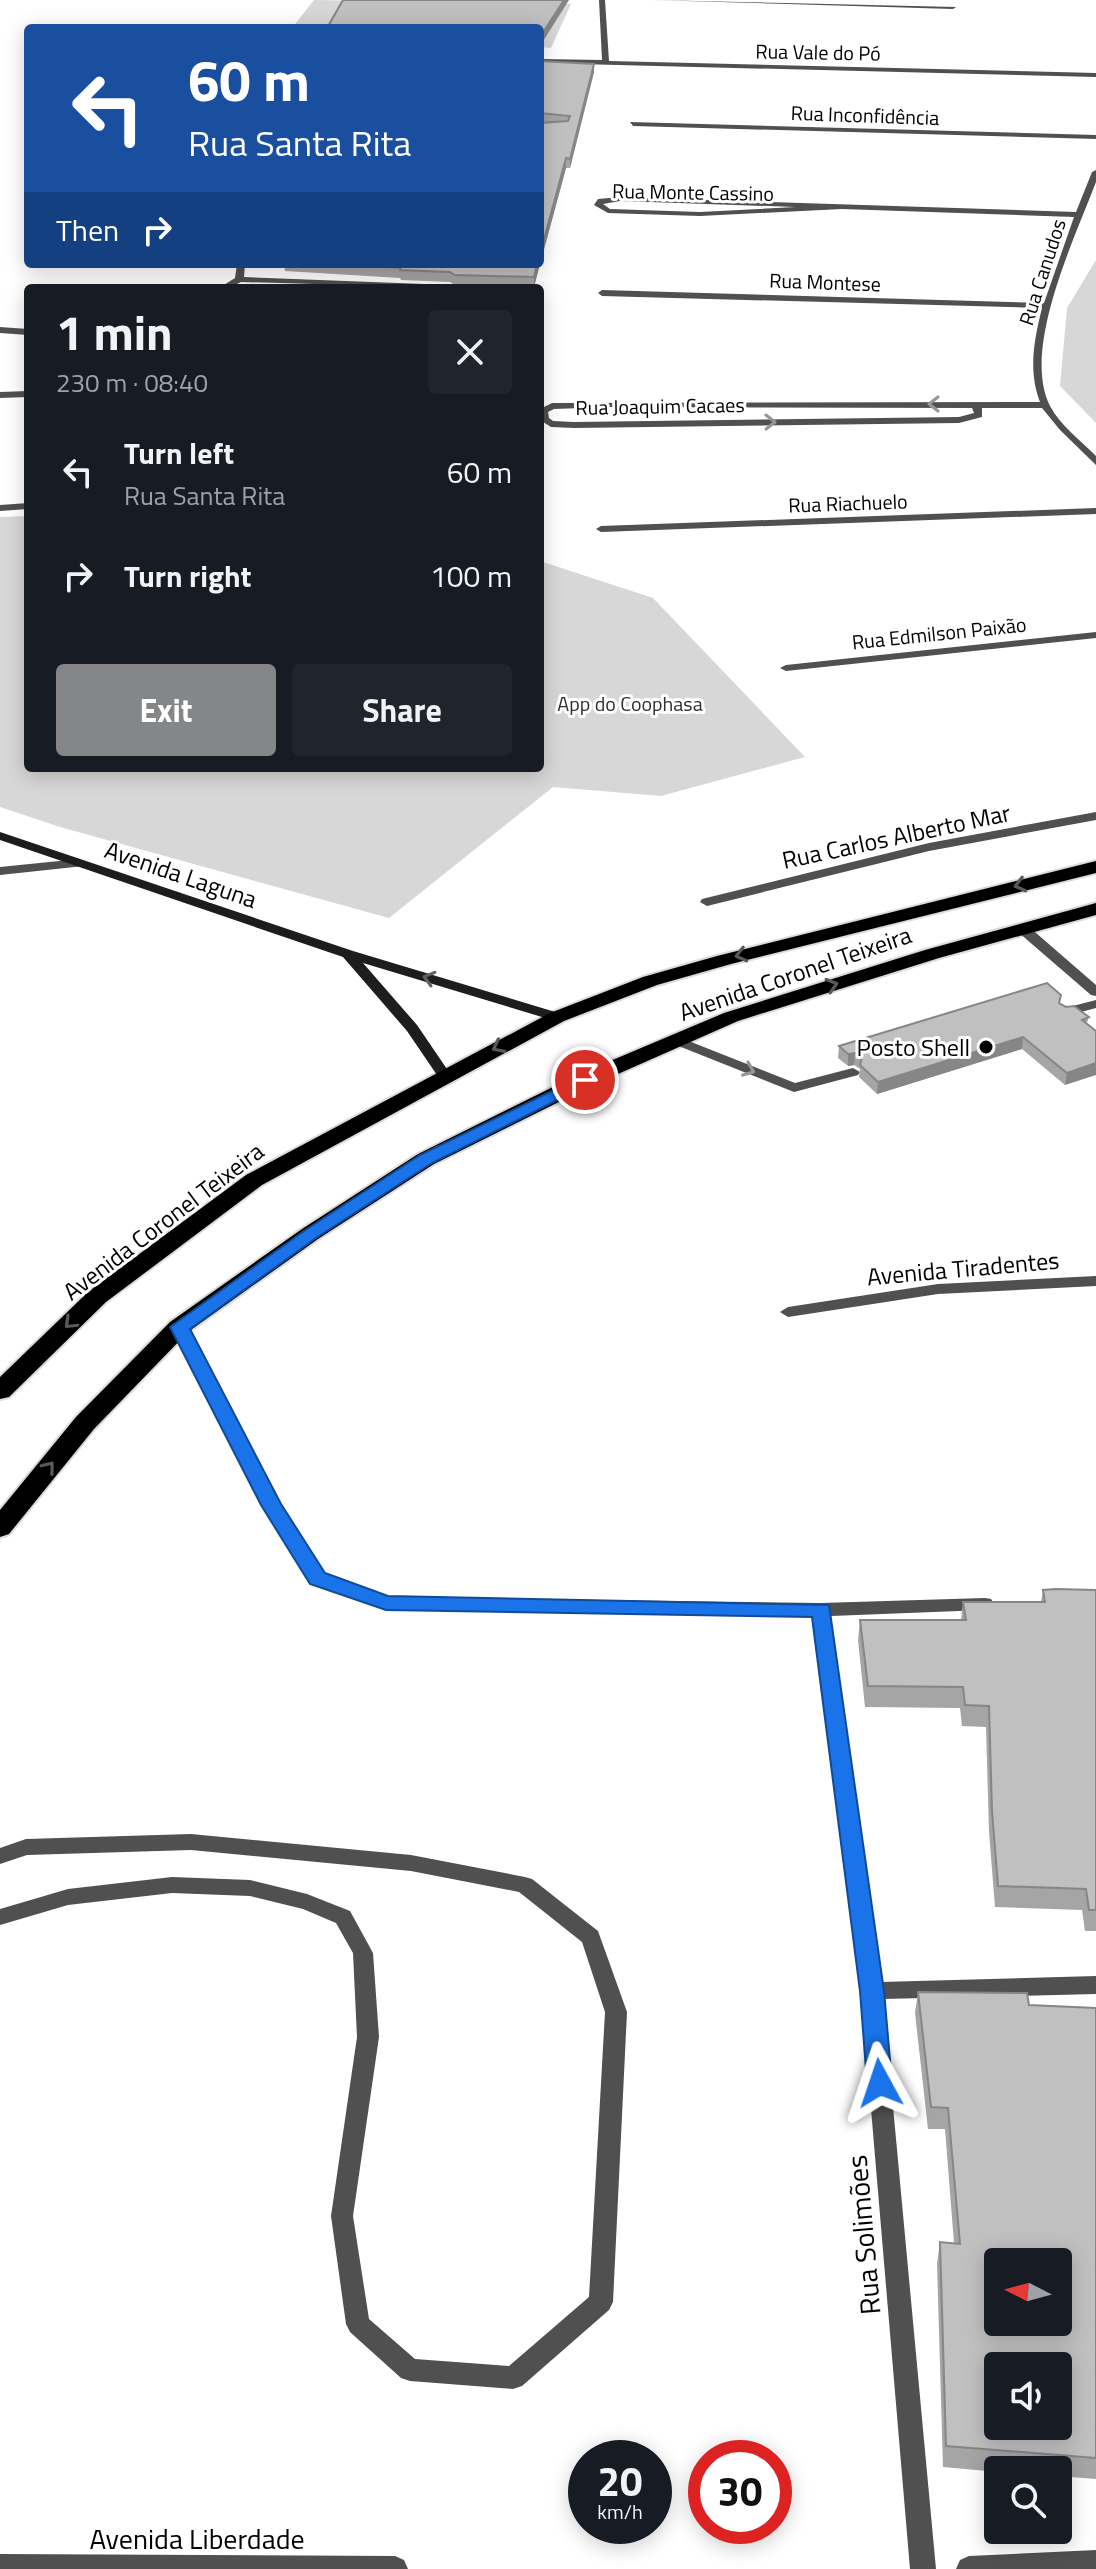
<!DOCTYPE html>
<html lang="en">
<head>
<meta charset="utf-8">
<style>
  body { margin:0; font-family:"Titillium Web",sans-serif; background:#20242c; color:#f1f3f6; height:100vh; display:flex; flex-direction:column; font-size:30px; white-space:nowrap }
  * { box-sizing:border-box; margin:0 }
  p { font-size:26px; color:#9ea1a6 }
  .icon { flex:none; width:44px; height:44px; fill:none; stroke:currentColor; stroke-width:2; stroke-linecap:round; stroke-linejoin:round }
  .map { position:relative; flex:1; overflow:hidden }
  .sheet { position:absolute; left:24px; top:284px; width:520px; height:488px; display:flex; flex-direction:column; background:#171b24; border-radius:8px; box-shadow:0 4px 20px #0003 }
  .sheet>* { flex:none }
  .guide { position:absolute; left:24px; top:24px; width:520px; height:244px; border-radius:8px; box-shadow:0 4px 20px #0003; background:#1a4fa0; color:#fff; overflow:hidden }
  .needle { width:52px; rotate:276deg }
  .buttons { position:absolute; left:984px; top:2248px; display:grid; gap:16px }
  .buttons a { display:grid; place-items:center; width:88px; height:88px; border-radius:8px; background:#171b24; box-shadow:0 4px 20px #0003; font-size:40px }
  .speed { position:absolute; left:568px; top:2440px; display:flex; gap:16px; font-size:40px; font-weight:700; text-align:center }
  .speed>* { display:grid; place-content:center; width:104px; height:104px; border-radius:50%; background:#171b24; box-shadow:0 4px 20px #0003; line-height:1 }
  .speed small { font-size:20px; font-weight:400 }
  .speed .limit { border:12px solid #d22; background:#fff; color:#111 }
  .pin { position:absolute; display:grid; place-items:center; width:68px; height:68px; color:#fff; margin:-34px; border:4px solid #fff; border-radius:50%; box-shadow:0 2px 8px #0007 }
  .me { position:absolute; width:88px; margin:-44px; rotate:355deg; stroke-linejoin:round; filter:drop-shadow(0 0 6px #0008) }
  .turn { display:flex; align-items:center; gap:28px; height:168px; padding:0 32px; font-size:36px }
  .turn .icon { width:104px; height:104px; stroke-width:2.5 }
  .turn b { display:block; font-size:56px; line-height:68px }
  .then { display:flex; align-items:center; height:76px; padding:0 32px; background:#0003; gap:16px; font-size:30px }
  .round { display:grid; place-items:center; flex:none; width:84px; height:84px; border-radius:8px; background:#20242c }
  .head { display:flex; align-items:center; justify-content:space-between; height:136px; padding:0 32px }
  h1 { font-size:48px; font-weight:700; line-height:60px }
  .cta { display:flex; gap:16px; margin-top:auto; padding:16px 32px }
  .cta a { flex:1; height:92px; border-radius:8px; background:#858687; color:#fff; font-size:32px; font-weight:700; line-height:92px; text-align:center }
  .cta a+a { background:#20242c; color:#f1f3f6 }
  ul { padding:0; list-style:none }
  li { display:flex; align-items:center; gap:24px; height:104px; padding:0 32px }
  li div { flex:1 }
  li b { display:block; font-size:30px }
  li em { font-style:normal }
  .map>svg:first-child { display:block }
  .green { fill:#d7d7d7 }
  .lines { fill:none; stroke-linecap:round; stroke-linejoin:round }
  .highway-casing { stroke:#dbdbdb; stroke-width:4 }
  .lane { fill:#505050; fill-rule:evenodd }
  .street { fill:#505050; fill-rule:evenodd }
  .secondary { fill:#1d1d1d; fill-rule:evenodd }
  .highway { fill:#000; fill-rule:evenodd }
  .wall { fill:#a5a5a5 }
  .shaded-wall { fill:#868686 }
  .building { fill:#c0c0c0; stroke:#868686; stroke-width:2; fill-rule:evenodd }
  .oneway { stroke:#969696 }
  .oneway2 { stroke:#595959 }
  .oneway3 { stroke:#616161 }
  .route { fill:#1a73e8; stroke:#114b97; stroke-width:2 }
  .poi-dot { fill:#000; stroke:#fff; stroke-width:3 }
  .labels { text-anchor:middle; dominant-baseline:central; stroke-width:6; stroke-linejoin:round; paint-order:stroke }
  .far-street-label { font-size:20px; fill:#000; stroke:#fff }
  .far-park-label { font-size:20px; fill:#2e2e2e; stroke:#fff }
  .street-label { font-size:24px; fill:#000; stroke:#fff }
  .poi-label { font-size:24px; fill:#000; stroke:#fff; text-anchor:end }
  .near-street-label { font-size:28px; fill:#000; stroke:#fff }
</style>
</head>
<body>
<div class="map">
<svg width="1096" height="2569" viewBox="0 0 1096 2569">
  <rect width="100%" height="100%" fill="#fff"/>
  <g class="green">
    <polygon points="314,0 571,4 551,48 540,47 540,28 292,28"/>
    <polygon points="1096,260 1096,423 1060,386 1067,308"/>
    <polygon points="28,516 28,768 540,768 540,561 653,598 805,757 661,796 553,787 389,918 60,827 0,807 0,517"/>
  </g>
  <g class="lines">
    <g class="highway-casing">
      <g id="highway">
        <polygon points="1096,861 1096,873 731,964 657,985 564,1021 262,1185 106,1302 9,1397 0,1399 0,1377 88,1292 246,1175 550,1013 643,977 717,956"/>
        <polygon points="1096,903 1096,915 939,958 738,1021 593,1085 434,1164 318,1239 188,1332 94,1429 9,1534 0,1537 0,1510 76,1417 170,1322 302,1229 418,1154 577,1075 724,1013 925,950"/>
      </g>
    </g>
    <g class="lane">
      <polygon points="1023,925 1028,926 1096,985 1096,996 1091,995 1018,932 1016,929"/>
      <polygon points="1096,1000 1096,1008 1066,1016 1059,1012 1061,1009"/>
      <polygon points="676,1036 795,1083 853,1068 860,1072 858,1075 794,1092 671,1043 669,1040 671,1037"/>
      <polygon points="191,1834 411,1855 525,1877 532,1879 598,1931 627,2012 613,2302 609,2310 522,2386 513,2389 410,2381 401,2378 350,2332 346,2324 331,2216 357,2037 353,1953 336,1923 303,1909 250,1896 172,1893 68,1905 0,1925 0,1909 68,1889 172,1877 250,1880 307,1894 350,1911 373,1953 379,2037 353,2216 369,2319 415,2359 509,2366 589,2297 605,2012 582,1942 519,1892 411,1871 191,1850 27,1855 0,1864 0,1848 26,1839"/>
    </g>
    <g class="street">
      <polygon points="599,0 605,0 609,61 1096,73 1096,77 540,63 540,59 602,60"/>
      <polygon points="651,0 956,7 953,9"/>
      <polygon points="630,122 1096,135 1096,139 633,126"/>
      <path d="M1096 170V182C1075 238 1021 349 1050 406 1060 425 1081 441 1096 456V465L1060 430 1042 408H982V417L959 423 574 428 551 427 540 420V409L552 403 1040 402C1028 371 1034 340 1042 308L602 296 598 293 602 290 1044 303 1074 217 842 209 700 216 608 213 594 205 598 199 620 197 1076 212 1092 172ZM620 201 795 207 700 212 610 209 603 204ZM611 407 972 408 974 413 959 417 574 422 553 421 549 418 548 412 554 409Z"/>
      <polygon points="237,264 245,264 244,277 450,285 454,288 241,282 229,288 219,288 235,278"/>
      <polygon points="0,327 28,329 28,335 0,333"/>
      <polygon points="28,391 28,397 0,398 0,392"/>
      <polygon points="28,503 28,509 0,511 0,505"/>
      <polygon points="1096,508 1096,514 601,532 596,529 601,526"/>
      <polygon points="1096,632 1096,638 786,671 780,668 786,665"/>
      <polygon points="1096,812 1096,820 929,851 707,906 700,902 702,899 929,843"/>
      <polygon points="79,859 85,863 84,866 0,875 0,867"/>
      <polygon points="1096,1276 1096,1286 938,1294 788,1317 780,1312 788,1307 938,1284"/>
      <polygon points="179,1322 187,1327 279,1504 324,1574 387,1597 821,1603 985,1598 991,1599 994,1604 991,1609 985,1610 831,1616 881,1982 1096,1976 1096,1994 883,1999 936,2569 910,2569 861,1991 813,1616 386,1609 312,1582 262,1505 171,1327"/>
      <polygon points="1096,2550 1096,2569 956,2569 960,2560 969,2556"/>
      <polygon points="0,2554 395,2556 404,2560 408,2569 0,2569"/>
    </g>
    <polygon class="secondary" points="0,832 353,951 562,1014 564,1017 562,1020 552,1020 363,963 417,1025 451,1075 449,1078 439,1078 407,1031 343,957 0,840"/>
    <use href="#highway" class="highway"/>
  </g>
  <g class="wall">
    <polygon points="540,61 594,64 594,72 570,168 566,168 540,264 540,123 546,123 540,122"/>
    <polygon points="284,264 540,264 534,287 455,285 450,282 401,280 400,278 285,271"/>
    <polygon points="1060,1003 1089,1017 1065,1085 1022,1049 877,1094 859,1077 860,1069 854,1065 848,1066 838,1058 839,1046"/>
    <polygon points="1043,1590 1096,1590 1096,1931 1085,1931 1082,1910 995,1907 989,1832 986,1727 962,1726 960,1708 865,1707 858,1640 860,1620 961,1620 963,1602 1041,1602"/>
    <polygon points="918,1992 1029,2005 1096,2008 1096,2479 1058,2476 1058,2470 998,2470 998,2472 943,2467 937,2264 940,2242 954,2243 945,2129 928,2129 915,2013"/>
  </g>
  <g class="shaded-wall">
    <polygon points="564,0 569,0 540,46 540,37"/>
    <polygon points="594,64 594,72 570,168 570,159"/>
    <polygon points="566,158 566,168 540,264 540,254"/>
    <polygon points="537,264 540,264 534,287 534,277"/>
    <polygon points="1023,1037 1022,1049 877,1094 878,1082"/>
    <polygon points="855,1053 854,1065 848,1066 848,1054"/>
    <polygon points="1096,1063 1096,1075 1065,1085 1067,1073"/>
  </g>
  <g class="building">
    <polygon points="343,0 564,0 540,37 540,28 327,28"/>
    <polygon points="540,61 594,64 570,159 566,158 540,254 540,123 568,121 570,116 540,113"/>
    <polygon points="337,264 537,264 534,277 455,275 450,272 400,270 401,268"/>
    <polygon points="1047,983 1061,995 1059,1003 1066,1007 1074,1006 1089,1017 1082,1020 1096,1031 1096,1063 1067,1073 1023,1037 878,1082 860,1065 862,1057 855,1053 848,1054 839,1046"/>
    <polygon points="1056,1589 1096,1590 1096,1910 1089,1910 1086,1889 998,1886 992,1811 989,1706 965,1705 963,1687 868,1686 860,1620 966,1620 963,1602 1045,1602 1043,1590"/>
    <path d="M918 1992 1027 1993 1029 2005 1096 2008V2458L946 2446 940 2242 960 2244 948 2108 931 2107ZM998 2262H1058V2322H998ZM998 2366H1058V2426H998Z"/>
  </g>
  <defs><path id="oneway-chevron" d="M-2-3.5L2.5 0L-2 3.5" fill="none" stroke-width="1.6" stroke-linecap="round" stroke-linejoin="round" transform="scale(2)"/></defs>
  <g class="oneway">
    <use href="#oneway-chevron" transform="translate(934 404) rotate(-180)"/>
    <use href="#oneway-chevron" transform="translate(770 422) rotate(-1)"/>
    <use href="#oneway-chevron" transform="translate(749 1070) rotate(22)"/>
  </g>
  <g class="oneway2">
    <use href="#oneway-chevron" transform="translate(1020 885) rotate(166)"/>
    <use href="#oneway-chevron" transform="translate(741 955) rotate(166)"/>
    <use href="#oneway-chevron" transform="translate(832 985) rotate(-17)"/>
    <use href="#oneway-chevron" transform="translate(498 1047) rotate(153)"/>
    <use href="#oneway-chevron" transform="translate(70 1323) rotate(136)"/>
    <use href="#oneway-chevron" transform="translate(49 1467) rotate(-51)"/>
  </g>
  <use class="oneway3" href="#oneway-chevron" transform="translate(429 978) rotate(-164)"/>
  <polygon class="route" points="585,1075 593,1080 591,1083 432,1163 316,1238 190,1329 281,1504 325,1573 388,1596 829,1605 884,1991 892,2083 889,2090 880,2093 871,2090 867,2083 860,1991 812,1617 386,1610 310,1584 261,1505 170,1327 304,1231 420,1155"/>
  <circle class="poi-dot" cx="986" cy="1047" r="8"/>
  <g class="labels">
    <g class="far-street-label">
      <text transform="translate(818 52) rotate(1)">Rua Vale do Pó</text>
      <text transform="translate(865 115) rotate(2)">Rua Inconfidência</text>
      <text transform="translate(693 192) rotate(1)">Rua Monte Cassino</text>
      <text transform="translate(1042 272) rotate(-72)">Rua Canudos</text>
      <text transform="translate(825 282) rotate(2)">Rua Montese</text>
      <text transform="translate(660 406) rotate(-1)">Rua Joaquim Cacaes</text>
      <text transform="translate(848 503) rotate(-2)">Rua Riachuelo</text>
      <text transform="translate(939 633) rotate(-6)">Rua Edmilson Paixão</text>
    </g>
    <g class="far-park-label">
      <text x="630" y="703">App do Coophasa</text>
    </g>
    <g class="street-label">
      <text transform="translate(896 836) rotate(-12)">Rua Carlos Alberto Mar</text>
      <text transform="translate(181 874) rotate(19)">Avenida Laguna</text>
      <text transform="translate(795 973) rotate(-19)">Avenida Coronel Teixeira</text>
      <text transform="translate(163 1221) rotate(-37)">Avenida Coronel Teixeira</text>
      <text transform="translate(963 1268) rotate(-5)">Avenida Tiradentes</text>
    </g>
    <g class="poi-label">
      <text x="970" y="1047">Posto Shell</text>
    </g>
    <g class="near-street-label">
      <text transform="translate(863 2235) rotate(-95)">Rua Solimões</text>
      <text x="197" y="2538">Avenida Liberdade</text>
    </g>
  </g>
</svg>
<div class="buttons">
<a><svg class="needle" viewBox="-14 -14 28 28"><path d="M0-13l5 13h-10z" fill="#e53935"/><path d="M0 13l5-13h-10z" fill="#9ea1a6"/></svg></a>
<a><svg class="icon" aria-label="sound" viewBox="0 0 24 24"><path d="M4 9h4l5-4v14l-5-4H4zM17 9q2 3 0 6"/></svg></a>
<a><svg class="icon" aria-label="search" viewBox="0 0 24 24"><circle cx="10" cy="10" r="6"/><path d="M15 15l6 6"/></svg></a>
</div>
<div class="speed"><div>20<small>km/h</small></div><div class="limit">30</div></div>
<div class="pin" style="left:585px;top:1080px;background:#d93025"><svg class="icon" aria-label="arrive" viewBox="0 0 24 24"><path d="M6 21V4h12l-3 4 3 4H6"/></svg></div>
<svg class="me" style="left:880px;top:2083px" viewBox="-20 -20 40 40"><path d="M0-17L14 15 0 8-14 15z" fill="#1a73e8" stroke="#fff" stroke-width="4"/></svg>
<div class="guide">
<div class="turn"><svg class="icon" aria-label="left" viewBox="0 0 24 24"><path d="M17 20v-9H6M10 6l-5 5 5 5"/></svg><div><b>60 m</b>Rua Santa Rita</div></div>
<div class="then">Then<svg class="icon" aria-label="right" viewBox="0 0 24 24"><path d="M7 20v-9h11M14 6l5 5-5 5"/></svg></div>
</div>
<section class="sheet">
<div class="head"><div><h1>1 min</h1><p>230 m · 08:40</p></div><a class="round"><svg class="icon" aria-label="close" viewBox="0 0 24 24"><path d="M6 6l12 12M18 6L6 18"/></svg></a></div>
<ul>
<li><svg class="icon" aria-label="left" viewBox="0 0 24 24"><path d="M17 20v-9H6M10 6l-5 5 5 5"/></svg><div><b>Turn left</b><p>Rua Santa Rita</p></div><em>60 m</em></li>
<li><svg class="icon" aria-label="right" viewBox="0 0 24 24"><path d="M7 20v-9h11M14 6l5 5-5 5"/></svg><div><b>Turn right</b></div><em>100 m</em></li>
</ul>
<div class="cta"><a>Exit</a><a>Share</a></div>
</section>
</div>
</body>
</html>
